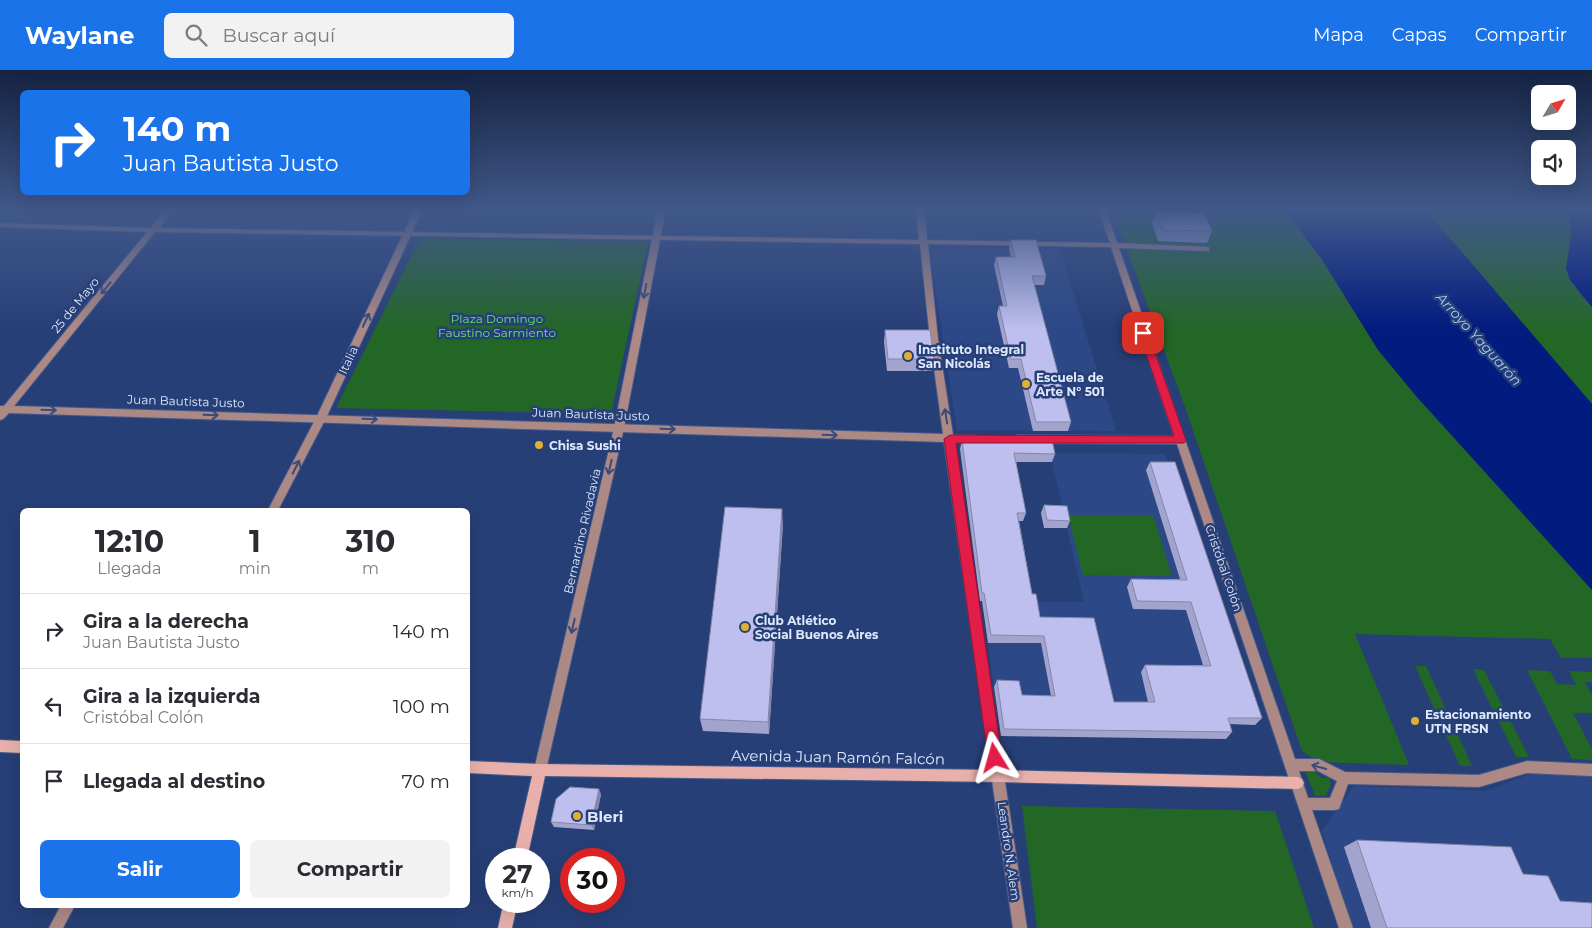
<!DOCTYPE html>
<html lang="es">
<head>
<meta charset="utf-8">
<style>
  body { margin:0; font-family:Montserrat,sans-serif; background:#f2f2f3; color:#2b2b33; height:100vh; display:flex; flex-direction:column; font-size:19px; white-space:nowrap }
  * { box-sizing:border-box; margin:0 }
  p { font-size:16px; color:#7c7c81 }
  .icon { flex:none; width:28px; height:28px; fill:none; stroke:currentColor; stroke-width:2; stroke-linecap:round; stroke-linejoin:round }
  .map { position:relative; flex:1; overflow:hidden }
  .drawer { position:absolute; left:20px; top:438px; width:450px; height:400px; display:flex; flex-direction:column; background:#fff; border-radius:8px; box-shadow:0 5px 20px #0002 }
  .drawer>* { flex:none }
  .banner { position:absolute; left:20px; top:20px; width:450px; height:105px; border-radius:8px; box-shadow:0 5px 20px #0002; background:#1a73e8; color:#fff; overflow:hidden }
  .needle { width:32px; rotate:52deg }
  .controls { position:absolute; left:1531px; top:15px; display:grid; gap:10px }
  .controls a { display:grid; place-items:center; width:45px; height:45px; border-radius:8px; background:#fff; box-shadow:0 5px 20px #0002; font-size:25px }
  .speed { position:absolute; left:485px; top:778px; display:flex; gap:10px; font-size:25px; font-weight:700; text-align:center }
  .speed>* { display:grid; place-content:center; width:65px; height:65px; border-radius:50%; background:#fff; box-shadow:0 5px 20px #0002; line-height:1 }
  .speed small { font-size:12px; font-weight:400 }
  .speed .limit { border:8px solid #d22; background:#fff; color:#111 }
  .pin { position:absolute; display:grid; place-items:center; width:42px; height:42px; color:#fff; margin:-21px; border-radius:10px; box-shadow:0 2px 8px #0006 }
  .me { position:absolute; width:55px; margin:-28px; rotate:352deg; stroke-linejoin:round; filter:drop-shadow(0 0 4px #0008) }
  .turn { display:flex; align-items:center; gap:18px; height:105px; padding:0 20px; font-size:22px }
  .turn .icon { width:65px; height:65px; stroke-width:2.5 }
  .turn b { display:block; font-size:35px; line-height:42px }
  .eta { display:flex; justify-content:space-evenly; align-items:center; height:85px; text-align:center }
  .eta b { font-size:30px; font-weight:700; line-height:35px }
  .primary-button { display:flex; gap:10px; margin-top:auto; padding:10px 20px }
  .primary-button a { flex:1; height:58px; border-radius:8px; background:#1a73e8; color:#fff; font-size:20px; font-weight:700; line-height:58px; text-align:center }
  .primary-button a+a { background:#f2f2f3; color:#2b2b33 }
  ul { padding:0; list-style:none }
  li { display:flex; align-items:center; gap:15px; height:75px; padding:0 20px; border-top:1px solid #e1e1e2 }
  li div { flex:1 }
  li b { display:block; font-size:19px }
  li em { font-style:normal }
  header { display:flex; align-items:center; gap:30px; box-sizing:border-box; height:70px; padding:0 25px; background:#1a73e8; color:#fff }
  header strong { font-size:24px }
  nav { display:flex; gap:28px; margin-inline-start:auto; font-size:18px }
  .search { width:350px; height:45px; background:#f2f2f3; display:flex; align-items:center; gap:12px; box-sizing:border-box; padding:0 18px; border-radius:8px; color:#7c7c81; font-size:19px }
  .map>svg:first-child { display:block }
  .built { fill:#2c4886 }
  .green { fill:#236727 }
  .water { fill:#021b7f }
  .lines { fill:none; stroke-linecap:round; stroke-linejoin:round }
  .minor-casing { stroke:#445a8c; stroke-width:2 }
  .tertiary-casing { stroke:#445a8c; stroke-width:2 }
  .secondary-casing { stroke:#445a8c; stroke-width:2 }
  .minor { fill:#ad8986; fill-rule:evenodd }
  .tertiary { fill:#ad8986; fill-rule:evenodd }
  .secondary { fill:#e9b0ab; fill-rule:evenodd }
  .wall { fill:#a3a4cd }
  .shaded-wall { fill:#8586a7 }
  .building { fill:#bebfee; stroke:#8586a7 }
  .oneway { stroke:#3b4a79 }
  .route { fill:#e11d48; stroke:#92132f }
  .poi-dot { fill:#e2af34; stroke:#273f77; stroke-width:2 }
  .labels { text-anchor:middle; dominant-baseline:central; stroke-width:5; stroke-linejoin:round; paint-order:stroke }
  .street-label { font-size:12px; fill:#dfe9fd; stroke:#273f77 }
  .park-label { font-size:12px; fill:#65e46b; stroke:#273f77 }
  .poi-label { font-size:12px; font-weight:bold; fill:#dfe9fd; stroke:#273f77; text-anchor:start }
  .water-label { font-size:14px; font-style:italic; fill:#acc6fa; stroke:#273f77 }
  .near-street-label { font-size:15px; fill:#dfe9fd; stroke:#273f77 }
  .near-poi-label { font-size:15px; font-weight:bold; fill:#dfe9fd; stroke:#273f77; text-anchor:start }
</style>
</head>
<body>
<header>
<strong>Waylane</strong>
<div class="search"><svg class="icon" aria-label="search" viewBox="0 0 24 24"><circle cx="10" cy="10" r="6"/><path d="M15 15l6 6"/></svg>Buscar aquí</div>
<nav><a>Mapa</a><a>Capas</a><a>Compartir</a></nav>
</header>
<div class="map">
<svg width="1592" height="858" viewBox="0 0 1592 858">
  <rect width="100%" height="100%" fill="#273f77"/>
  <g class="built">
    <polygon points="929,179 1060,179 1116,361 957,360"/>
    <polygon points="1050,383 1165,384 1255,655 1222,654 1226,669 1001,666 982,531 1084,532"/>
    <polygon points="1537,701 1592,706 1592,858 1353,858 1322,761 1354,716 1486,721"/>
  </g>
  <g class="green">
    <polygon points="1112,139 1284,139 1321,188 1352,238 1416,326 1592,520 1592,588 1561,588 1550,569 1355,564 1409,695 1318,692 1302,681 1185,337"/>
    <polygon points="1425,139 1563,139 1570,148 1571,167 1566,198 1578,222 1592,237 1592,334"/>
    <polygon points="420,168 648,172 611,344 336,338"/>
    <polygon points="1068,445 1153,445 1172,506 1083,505"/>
    <polygon points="1415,596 1426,596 1472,696 1460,696"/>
    <polygon points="1473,599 1484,600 1529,687 1516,687"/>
    <polygon points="1527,600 1550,601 1557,614 1576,615 1569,601 1592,602 1592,612 1585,612 1592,625 1592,643 1573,643 1592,679 1592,690 1572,689"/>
    <polygon points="1313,700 1321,708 1329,708 1331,714 1326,726 1315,726 1305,701"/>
    <polygon points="1022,736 1275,741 1314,858 1037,858"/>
  </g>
  <g class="water">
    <polygon points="1284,139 1425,139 1592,334 1592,520 1416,326 1378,280 1321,188"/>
    <polygon points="1563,139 1592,139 1592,237 1570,210 1566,198 1571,168 1570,148"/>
  </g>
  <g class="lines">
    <g class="minor-casing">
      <g id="minor">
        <path d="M166 139H174L159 158 919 170 916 139H924L927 170 1110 173 1098 139H1106L1117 173 1209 177V181H1206L1119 178 1295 689H1319L1345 702 1479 705 1527 691 1592 694V706L1527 703 1479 717 1348 714 1339 739 1334 740H1312L1353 858H1339L1177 374 1016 373 1011 369 1016 365 1174 366 1111 177 928 174 938 269 953 365H976L981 369 976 373 954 372 1027 858H1013L944 372 9 343 3 349 0 350V336H4L147 162 0 157V153L151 158ZM155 162 920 174 930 269 943 364 14 336ZM1299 701H1318L1337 711 1330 728H1308Z"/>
        <polygon points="61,835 75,835 63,858 49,858"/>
      </g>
    </g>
    <g class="tertiary-casing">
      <g id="tertiary">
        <polygon points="415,139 423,139 326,348 278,440 268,440 316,348"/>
        <polygon points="658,139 666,139 624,358 546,700 544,704 540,706 536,704 534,700 614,358"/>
      </g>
    </g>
    <g class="secondary-casing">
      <g id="secondary">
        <polygon points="0,670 22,671 22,683 0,682"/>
        <polygon points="468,691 540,694 998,700 1298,707 1302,709 1304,713 1302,717 1298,719 998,712 545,706 527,789 513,789 532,706 468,703"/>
        <polygon points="504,831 518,831 512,858 498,858"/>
      </g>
    </g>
    <use href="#minor" class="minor"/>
    <use href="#tertiary" class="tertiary"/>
    <use href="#secondary" class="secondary"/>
  </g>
  <g class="wall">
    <polygon points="1156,142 1212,161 1207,173 1158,171 1152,153"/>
    <polygon points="1011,170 1046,206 1044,215 1034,215 1071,352 1068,361 1033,361 1018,298 1009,298 997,244 999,236 1003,236 994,195 996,187 1011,187 1009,179"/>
    <polygon points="885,260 934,289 932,301 887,301 884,272"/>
    <polygon points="962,370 1055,384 1052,392 1016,392 1026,443 1023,451 1019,451 1032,524 1040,547 1114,632 1148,632 1141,602 1145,595 1203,595 1186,540 1133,539 1127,517 1131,509 1180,509 1146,400 1150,392 1262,648 1255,655 1230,654 1232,662 1226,669 1001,666 994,617 997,610 1022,625 1051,626 1041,573 988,573 982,531 980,531 960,379"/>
    <polygon points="1044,435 1070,451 1067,458 1044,458 1041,443"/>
    <polygon points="783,454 769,664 703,661 700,649"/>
    <polygon points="601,724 594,760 554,757 551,752"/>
    <polygon points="1357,770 1523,804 1560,831 1592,858 1371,858 1344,777"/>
  </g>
  <g class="shaded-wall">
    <polygon points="782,439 783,454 769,664 768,652"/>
    <polygon points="599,719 601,724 594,760 591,755"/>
  </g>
  <g class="building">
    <polygon points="1156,142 1204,143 1212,161 1163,160"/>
    <polygon points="1011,170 1036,170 1046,206 1032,206 1071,352 1036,352 1021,289 1011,289 999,236 1007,236 996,187 1015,187"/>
    <polygon points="885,260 930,260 934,289 888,289"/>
    <polygon points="967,366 1052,370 1055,384 1014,383 1026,443 1017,443 1032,524 1036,524 1040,547 1094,548 1114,632 1155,632 1145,595 1211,596 1191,532 1137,531 1131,509 1187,510 1150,392 1175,392 1262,648 1228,648 1232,662 1004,659 997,610 1019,611 1022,625 1055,626 1044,566 991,565 984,523 982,523 962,370"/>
    <polygon points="1044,435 1067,436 1070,451 1047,450"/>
    <polygon points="725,437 782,439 768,652 700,649"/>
    <polygon points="570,717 599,719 591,755 551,752 556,729"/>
    <polygon points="1357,770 1511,777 1523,804 1548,806 1560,831 1592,833 1592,858 1387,858"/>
  </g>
  <defs><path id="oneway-shaft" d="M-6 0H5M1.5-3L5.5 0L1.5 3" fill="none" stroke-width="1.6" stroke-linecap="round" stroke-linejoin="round" transform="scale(1.25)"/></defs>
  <g class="oneway">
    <use href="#oneway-shaft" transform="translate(106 218) rotate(129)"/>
    <use href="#oneway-shaft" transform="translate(645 221) rotate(101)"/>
    <use href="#oneway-shaft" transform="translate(366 250) rotate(-65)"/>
    <use href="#oneway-shaft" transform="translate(49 340) rotate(2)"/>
    <use href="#oneway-shaft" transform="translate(211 345) rotate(2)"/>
    <use href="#oneway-shaft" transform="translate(946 346) rotate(-99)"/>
    <use href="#oneway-shaft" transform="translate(370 349) rotate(2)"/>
    <use href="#oneway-shaft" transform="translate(668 359) rotate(2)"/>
    <use href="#oneway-shaft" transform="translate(830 365) rotate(2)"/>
    <use href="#oneway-shaft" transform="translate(296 397) rotate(-63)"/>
    <use href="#oneway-shaft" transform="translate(610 397) rotate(103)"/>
    <use href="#oneway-shaft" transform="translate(573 556) rotate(103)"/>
    <use href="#oneway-shaft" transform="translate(1319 697) rotate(-165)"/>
  </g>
  <linearGradient id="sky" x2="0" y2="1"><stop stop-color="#152341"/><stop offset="0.54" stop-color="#41588a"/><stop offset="1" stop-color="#41588a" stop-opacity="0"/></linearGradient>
  <rect width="1592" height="259" fill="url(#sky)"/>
  <polygon class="route" points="1143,260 1148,263 1186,370 1184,373 956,373 1002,688 1000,693 995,695 990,693 988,688 944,369 950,365 1174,366 1139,263"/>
  <g class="poi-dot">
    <circle cx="908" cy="286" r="5"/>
    <circle cx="1026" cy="314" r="5"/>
    <circle cx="539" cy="375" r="5"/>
    <circle cx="745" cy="557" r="5"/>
    <circle cx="1415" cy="651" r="5"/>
    <circle cx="577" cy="746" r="5"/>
  </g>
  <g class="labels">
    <g class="street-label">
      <text transform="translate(75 235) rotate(-51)">25 de Mayo</text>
      <text transform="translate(348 290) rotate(-65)">Italia</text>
      <text transform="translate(186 331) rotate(2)">Juan Bautista Justo</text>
      <text transform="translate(591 344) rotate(2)">Juan Bautista Justo</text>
      <text transform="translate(582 461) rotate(-77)">Bernardino Rivadavia</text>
      <text transform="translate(1224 498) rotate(71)">Cristóbal Colón</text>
      <text transform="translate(1009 781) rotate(82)">Leandro N. Alem</text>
    </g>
    <g class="park-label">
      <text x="497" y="248">Plaza Domingo<tspan x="497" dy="14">Faustino Sarmiento</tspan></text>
    </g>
    <g class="poi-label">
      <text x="918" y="279">Instituto Integral<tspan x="918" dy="14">San Nicolás</tspan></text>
      <text x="1036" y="307">Escuela de<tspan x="1036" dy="14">Arte N° 501</tspan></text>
      <text x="549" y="375">Chisa Sushi</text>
      <text x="755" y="550">Club Atlético<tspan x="755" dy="14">Social Buenos Aires</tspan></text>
      <text x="1425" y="644">Estacionamiento<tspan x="1425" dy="14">UTN FRSN</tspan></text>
    </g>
    <g class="water-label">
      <text transform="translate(1479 269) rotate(48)">Arroyo Yaguarón</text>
    </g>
    <g class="near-street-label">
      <text transform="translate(838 687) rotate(1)">Avenida Juan Ramón Falcón</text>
    </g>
    <g class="near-poi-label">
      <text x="587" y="746">Bleri</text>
    </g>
  </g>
</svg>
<div class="controls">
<a><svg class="needle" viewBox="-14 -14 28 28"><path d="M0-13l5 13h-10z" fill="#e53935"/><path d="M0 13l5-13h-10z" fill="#7c7c81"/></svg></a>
<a><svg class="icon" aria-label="sound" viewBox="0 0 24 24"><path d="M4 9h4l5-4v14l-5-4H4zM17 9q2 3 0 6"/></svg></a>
</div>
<div class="speed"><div>27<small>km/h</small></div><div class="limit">30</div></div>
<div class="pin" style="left:1143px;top:263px;background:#d93025"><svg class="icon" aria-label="arrive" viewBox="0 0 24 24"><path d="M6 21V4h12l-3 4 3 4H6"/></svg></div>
<svg class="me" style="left:995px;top:688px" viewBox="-20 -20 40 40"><path d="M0-17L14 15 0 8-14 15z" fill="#e11d48" stroke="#fff" stroke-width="4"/></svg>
<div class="banner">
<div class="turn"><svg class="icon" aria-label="right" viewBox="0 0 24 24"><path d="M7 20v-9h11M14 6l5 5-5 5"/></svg><div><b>140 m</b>Juan Bautista Justo</div></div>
</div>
<section class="drawer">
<div class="eta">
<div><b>12:10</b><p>Llegada</p></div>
<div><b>1</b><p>min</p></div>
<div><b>310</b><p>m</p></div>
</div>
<ul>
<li><svg class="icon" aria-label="right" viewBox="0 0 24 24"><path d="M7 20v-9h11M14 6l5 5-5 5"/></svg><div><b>Gira a la derecha</b><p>Juan Bautista Justo</p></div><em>140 m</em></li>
<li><svg class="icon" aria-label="left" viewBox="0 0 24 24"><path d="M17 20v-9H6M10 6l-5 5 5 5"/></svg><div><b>Gira a la izquierda</b><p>Cristóbal Colón</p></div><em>100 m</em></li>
<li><svg class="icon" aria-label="arrive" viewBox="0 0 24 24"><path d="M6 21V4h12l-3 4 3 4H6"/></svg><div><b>Llegada al destino</b></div><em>70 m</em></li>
</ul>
<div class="primary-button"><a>Salir</a><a>Compartir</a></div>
</section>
</div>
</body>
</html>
